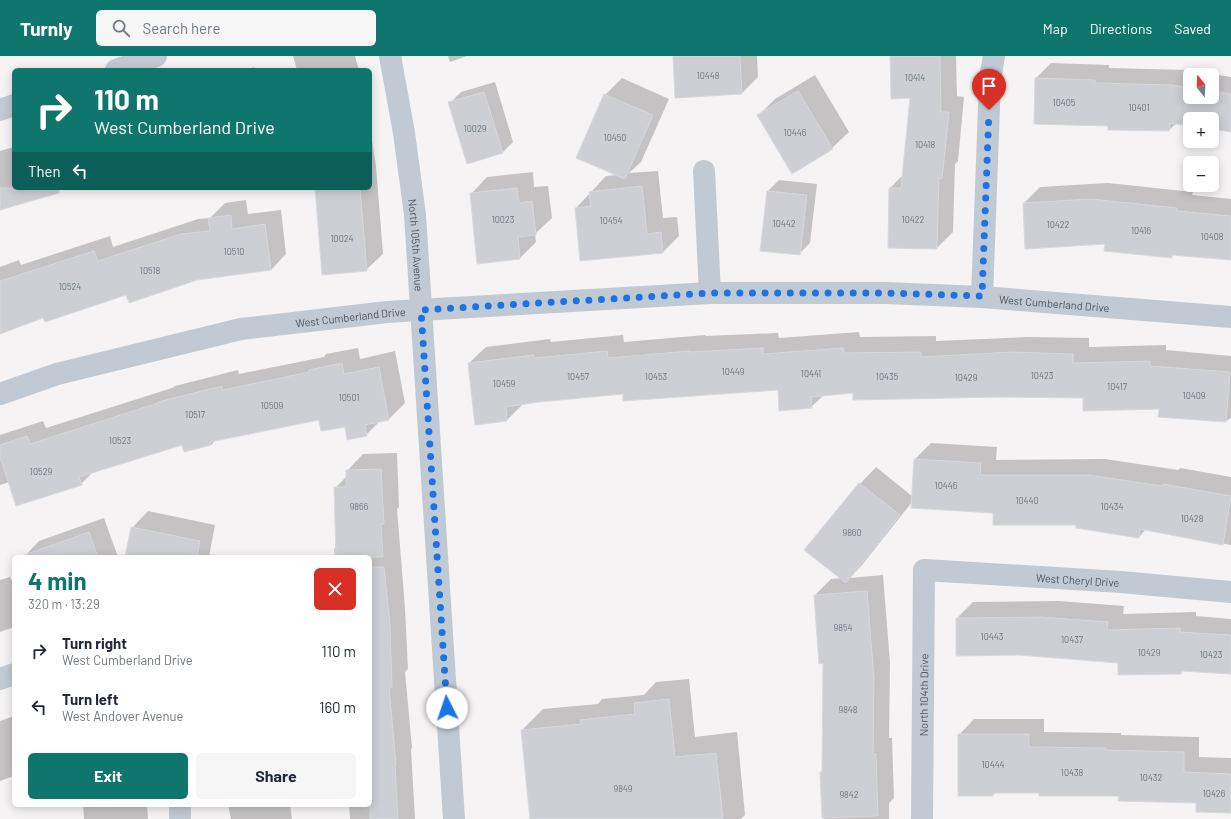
<!DOCTYPE html>
<html lang="en">
<head>
<meta charset="utf-8">
<style>
  body { margin:0; font-family:Barlow,sans-serif; background:#f6f6f7; color:#1f2937; height:100vh; display:flex; flex-direction:column; font-size:15px; white-space:nowrap }
  * { box-sizing:border-box; margin:0 }
  p { font-size:13px; color:#747a83 }
  .icon { flex:none; width:22px; height:22px; fill:none; stroke:currentColor; stroke-width:2; stroke-linecap:round; stroke-linejoin:round }
  .map { position:relative; flex:1; overflow:hidden }
  .side { position:absolute; left:12px; top:499px; width:360px; height:252px; display:flex; flex-direction:column; background:#fff; border-radius:6px; box-shadow:0 2px 10px #0003 }
  .side>* { flex:none }
  .banner { position:absolute; left:12px; top:12px; width:360px; height:122px; border-radius:6px; box-shadow:0 2px 10px #0003; background:#0f766e; color:#fff; overflow:hidden }
  .needle { width:26px; rotate:342deg }
  .tools { position:absolute; left:1183px; top:12px; display:grid; gap:8px }
  .tools a { display:grid; place-items:center; width:36px; height:36px; border-radius:6px; background:#fff; box-shadow:0 2px 10px #0003; font-size:20px }
  .pin { position:absolute; display:grid; place-items:center; width:34px; height:34px; color:#fff; margin:-41px -17px; border-radius:50% 50% 50% 0; rotate:-45deg; box-shadow:0 0 4px #0007 }
  .pin .icon { rotate:45deg }
  .me { position:absolute; width:44px; margin:-22px; rotate:356deg; stroke-linejoin:round; filter:drop-shadow(0 0 3px #0008) }
  .turn { display:flex; align-items:center; gap:14px; height:84px; padding:0 16px; font-size:18px }
  .turn .icon { width:52px; height:52px; stroke-width:2.5 }
  .turn b { display:block; font-size:28px; line-height:34px }
  .then { display:flex; align-items:center; height:38px; padding:0 16px; background:#0003; gap:8px; font-size:15px }
  .round { display:grid; place-items:center; flex:none; width:42px; height:42px; border-radius:6px; background:#f6f6f7 }
  .head { display:flex; align-items:center; justify-content:space-between; height:68px; padding:0 16px }
  h1 { font-size:24px; font-weight:700; line-height:30px; color:#0f766e }
  .primary-button { display:flex; gap:8px; margin-top:auto; padding:8px 16px }
  .primary-button a { flex:1; height:46px; border-radius:6px; background:#0f766e; color:#fff; font-size:16px; font-weight:700; line-height:46px; text-align:center }
  .primary-button a+a { background:#f6f6f7; color:#1f2937 }
  ul { padding:0; list-style:none }
  li { display:flex; align-items:center; gap:12px; height:56px; padding:0 16px }
  li div { flex:1 }
  li b { display:block; font-size:15px }
  li em { font-style:normal }
  header { display:flex; align-items:center; gap:24px; box-sizing:border-box; height:56px; padding:0 20px; background:#0f766e; color:#fff }
  header strong { font-size:19px }
  nav { display:flex; gap:22px; margin-inline-start:auto; font-size:14px }
  .search { width:280px; height:36px; background:#f6f6f7; display:flex; align-items:center; gap:10px; box-sizing:border-box; padding:0 14px; border-radius:6px; color:#747a83; font-size:15px }
  .map>svg:first-child { display:block }
  .shadow { fill:#0003; fill-rule:evenodd }
  .building { fill:#cdcfd5; stroke:#d7d9de }
  .lines { fill:none; stroke-linecap:round; stroke-linejoin:round }
  .street { stroke:#c1cad2; stroke-width:22 }
  .route { stroke:#1a73e8; stroke-width:7; stroke-dasharray:0 12.6 }
  .labels { text-anchor:middle; dominant-baseline:central; stroke-width:3; stroke-linejoin:round; paint-order:stroke }
  .number-label { font-size:9px; fill:#6b747e }
  .street-label { font-size:11px; fill:#4a5661; stroke:#fff }
</style>
</head>
<body>
<header>
<strong>Turnly</strong>
<div class="search"><svg class="icon" aria-label="search" viewBox="0 0 24 24"><circle cx="10" cy="10" r="6"/><path d="M15 15l6 6"/></svg>Search here</div>
<nav><a>Map</a><a>Directions</a><a>Saved</a></nav>
</header>
<div class="map">
<svg width="1231" height="763" viewBox="0 0 1231 763">
  <rect width="100%" height="100%" fill="#f5f3f3"/>
  <g class="shadow">
    <polygon points="293,0 355,0 359,14 297,14"/>
    <polygon points="448,0 467,0 450,6"/>
    <polygon points="674,0 757,0 758,21 742,37 676,41"/>
    <polygon points="891,0 956,0 957,40 964,41 958,105 955,108 953,176 937,192 889,191 890,132 903,119 911,41"/>
    <path d="M1051 7 1109 9V12L1188 14 1231 21V75L1212 72V63H1190V69L1177 67 1169 74 1109 69 1036 22ZM1190 19H1212V41H1190Z"/>
    <polygon points="254,11 255,14 246,14"/>
    <polygon points="815,19 849,76 832,92 758,60 775,43"/>
    <polygon points="622,22 669,43 641,106 629,117 658,115 663,162 677,161 679,180 663,196 576,152 606,120 617,119 578,101 605,39"/>
    <polygon points="495,26 513,86 502,97 450,47 461,36"/>
    <polygon points="370,72 376,110 383,198 366,214 316,132 313,132 370,132"/>
    <polygon points="14,91 14,132 45,132 0,153 0,95"/>
    <polygon points="533,116 534,131 548,130 552,162 535,178 536,186 520,202 471,138 487,121"/>
    <polygon points="779,124 817,128 810,187 799,198 768,135"/>
    <polygon points="1108,127 1193,136 1192,139 1231,143 1231,203 1174,198 1171,201 1106,187 1024,147 1040,131"/>
    <polygon points="246,144 248,158 281,154 286,198 271,214 197,223 127,238 44,260 0,278 0,211 19,204 21,209 110,180 113,191 198,163 210,162 225,147"/>
    <polygon points="859,276 860,281 936,280 936,285 1028,281 1089,282 1089,291 1166,289 1166,294 1231,300 1231,362 1226,365 1160,352 1084,341 854,336 824,339 811,351 779,333 624,337 539,345 523,348 507,364 476,368 469,307 486,291 550,283 551,286 623,279 624,286 705,279 706,280 778,277 779,282"/>
    <polygon points="358,292 360,303 395,295 405,347 389,363 380,365 366,379 345,369 320,363 216,384 211,389 185,395 183,387 94,415 81,428 9,426 0,429 0,379 43,365 46,372 172,332 175,330 238,314 239,318 324,301 326,298"/>
    <polygon points="931,387 997,391 996,404 1105,403 1178,414 1180,412 1231,421 1231,489 1146,473 1139,481 1078,468 912,446 862,509 850,522 883,519 890,607 889,682 892,682 894,742 889,747 889,763 824,763 821,717 823,715 824,606 815,539 831,523 842,522 805,494 860,428 876,411 912,440 915,403"/>
    <polygon points="397,397 399,451 397,453 405,552 408,613 405,616 412,692 411,693 415,763 350,763 349,749 370,749 370,501 335,501 334,493 337,489 335,432 347,420 347,415 363,398"/>
    <polygon points="148,455 215,469 209,501 126,501 132,472"/>
    <polygon points="104,462 118,501 24,501 39,485"/>
    <polygon points="10,521 11,524 14,523 14,571 0,576 0,524"/>
    <polygon points="1059,545 1124,550 1123,558 1196,556 1196,560 1231,563 1231,617 1183,614 1181,617 1119,606 957,562 973,546"/>
    <polygon points="689,623 695,681 737,676 745,759 741,763 531,763 522,674 543,653 598,648 602,643 644,639 656,626"/>
    <polygon points="14,660 14,720 0,725 0,665"/>
    <polygon points="974,663 1044,663 1044,676 1121,677 1121,679 1199,681 1199,701 1231,702 1231,756 1197,746 1120,739 1040,736 996,736 993,739 959,679"/>
    <polygon points="83,749 147,749 148,763 84,763"/>
    <polygon points="228,749 290,749 292,763 231,763"/>
  </g>
  <g class="building">
    <polygon points="673,0 740,0 742,38 675,42"/>
    <polygon points="890,0 940,0 941,56 949,56 942,123 939,122 937,193 888,192 889,132 901,132 910,42 891,43"/>
    <polygon points="1035,22 1095,24 1095,27 1172,29 1190,32 1190,41 1212,41 1212,35 1231,38 1231,76 1212,73 1212,63 1190,63 1190,70 1170,67 1169,75 1108,74 1108,70 1034,68"/>
    <polygon points="798,35 833,93 792,118 757,59"/>
    <polygon points="484,36 503,97 467,108 448,46"/>
    <polygon points="604,38 653,59 625,123 576,102"/>
    <polygon points="642,130 647,178 661,176 663,197 580,205 575,152 591,150 589,136"/>
    <polygon points="0,132 59,132 59,137 0,154"/>
    <polygon points="315,132 360,132 367,215 322,219"/>
    <polygon points="517,132 519,147 532,145 536,179 518,181 520,203 477,208 470,137"/>
    <polygon points="767,135 807,139 800,199 760,195"/>
    <polygon points="1091,143 1177,152 1177,155 1231,160 1231,204 1172,199 1172,202 1104,195 1105,188 1025,193 1023,147"/>
    <polygon points="231,159 232,173 265,168 271,214 197,224 129,247 126,239 45,266 43,262 0,278 0,225 94,195 98,205 181,178 210,175 208,162"/>
    <polygon points="763,292 763,298 843,292 844,297 921,296 921,301 1011,296 1073,298 1073,307 1150,305 1150,310 1230,316 1226,366 1158,361 1159,353 1083,355 1083,342 1000,341 853,344 853,337 811,341 812,352 779,355 778,334 623,345 623,338 539,346 506,351 507,365 475,369 468,307 534,299 535,302 607,295 608,302 690,295 690,296"/>
    <polygon points="342,307 344,318 379,311 389,364 365,369 367,380 347,384 345,371 321,375 319,364 210,386 211,389 184,396 182,389 79,421 82,429 16,450 0,401 0,389 27,380 30,388 158,347 158,346 222,330 223,334 309,316 309,314"/>
    <polygon points="914,403 981,407 980,419 1088,419 1163,430 1163,428 1231,440 1223,489 1140,473 1139,482 1076,472 1076,469 993,469 993,457 911,452"/>
    <polygon points="381,413 384,468 381,468 383,501 336,501 334,431 346,431 346,414"/>
    <polygon points="859,427 900,459 846,527 804,494"/>
    <polygon points="131,471 200,485 197,501 125,501"/>
    <polygon points="89,476 98,501 27,501 27,498"/>
    <polygon points="370,511 384,511 390,569 392,631 389,631 396,709 395,709 398,763 370,763"/>
    <polygon points="867,535 874,623 873,698 876,698 878,760 822,762 820,716 822,716 823,607 819,608 814,539"/>
    <polygon points="1042,561 1108,566 1107,574 1180,572 1180,576 1231,579 1231,618 1181,615 1181,618 1118,619 1118,607 1019,599 956,600 956,562"/>
    <polygon points="669,643 675,701 716,697 723,763 530,763 521,674 581,668 580,664 635,658 634,647"/>
    <polygon points="958,678 1029,678 1029,691 1106,692 1106,694 1184,696 1184,716 1231,718 1231,757 1196,756 1196,747 1118,745 1119,740 1039,740 1039,737 993,737 993,740 958,740"/>
  </g>
  <g class="lines">
    <g class="street">
      <path id="s1" d="M390 0 404 77 415 159 454 763"/>
      <polyline points="116,14 156,0"/>
      <polyline points="0,54 14,49"/>
      <polyline points="704,115 710,237"/>
      <polyline points="982,241 990,23 994,0"/>
      <path id="s2" d="M0 338 57 318 241 273 387 256 454 252 710 237H886L982 241 1231 261"/>
      <polyline points="0,623 14,618"/>
      <polyline points="180,749 180,763"/>
      <path id="s3" d="M922 763 924 514 1121 526 1231 536"/>
    </g>
  </g>
  <g class="lines">
    <polyline class="route" points="447,652 421,254 710,237 886,237 982,240 989,54"/>
  </g>
  <g class="labels">
    <g class="number-label">
      <text x="708" y="19">10448</text>
      <text x="915" y="21">10414</text>
      <text x="1064" y="46">10405</text>
      <text x="1139" y="51">10401</text>
      <text x="475" y="72">10029</text>
      <text x="795" y="76">10446</text>
      <text x="615" y="81">10450</text>
      <text x="925" y="88">10418</text>
      <text x="503" y="163">10023</text>
      <text x="913" y="163">10422</text>
      <text x="611" y="164">10454</text>
      <text x="784" y="167">10442</text>
      <text x="1058" y="168">10422</text>
      <text x="1141" y="174">10416</text>
      <text x="1212" y="180">10408</text>
      <text x="342" y="182">10024</text>
      <text x="234" y="195">10510</text>
      <text x="150" y="214">10518</text>
      <text x="70" y="230">10524</text>
      <text x="733" y="315">10449</text>
      <text x="811" y="317">10441</text>
      <text x="1042" y="319">10423</text>
      <text x="578" y="320">10457</text>
      <text x="656" y="320">10453</text>
      <text x="887" y="320">10435</text>
      <text x="966" y="321">10429</text>
      <text x="504" y="327">10459</text>
      <text x="1117" y="330">10417</text>
      <text x="1194" y="339">10409</text>
      <text x="349" y="341">10501</text>
      <text x="272" y="349">10509</text>
      <text x="195" y="358">10517</text>
      <text x="120" y="384">10523</text>
      <text x="41" y="415">10529</text>
      <text x="946" y="429">10446</text>
      <text x="1027" y="444">10440</text>
      <text x="359" y="450">9866</text>
      <text x="1112" y="450">10434</text>
      <text x="1192" y="462">10428</text>
      <text x="852" y="476">9860</text>
      <text x="843" y="571">9854</text>
      <text x="992" y="580">10443</text>
      <text x="1072" y="583">10437</text>
      <text x="1149" y="596">10429</text>
      <text x="1211" y="598">10423</text>
      <text x="848" y="653">9848</text>
      <text x="993" y="708">10444</text>
      <text x="1072" y="716">10438</text>
      <text x="1151" y="721">10432</text>
      <text x="623" y="732">9849</text>
      <text x="1214" y="737">10426</text>
      <text x="849" y="738">9842</text>
    </g>
    <g class="street-label">
      <text stroke="none"><textPath href="#s1" startOffset="191">North 105th Avenue</textPath></text>
      <text stroke="none"><textPath href="#s2" startOffset="1065">West Cumberland Drive</textPath></text>
      <text stroke="none"><textPath href="#s2" startOffset="360">West Cumberland Drive</textPath></text>
      <text stroke="none"><textPath href="#s3" startOffset="403">West Cheryl Drive</textPath></text>
      <text stroke="none"><textPath href="#s3" startOffset="124">North 104th Drive</textPath></text>
    </g>
  </g>
</svg>
<div class="tools">
<a><svg class="needle" viewBox="-14 -14 28 28"><path d="M0-13l5 13h-10z" fill="#e53935"/><path d="M0 13l5-13h-10z" fill="#747a83"/></svg></a>
<a>+</a>
<a>−</a>
</div>
<div class="pin" style="left:989px;top:54px;background:#d93025"><svg class="icon" aria-label="arrive" viewBox="0 0 24 24"><path d="M6 21V4h12l-3 4 3 4H6"/></svg></div>
<svg class="me" style="left:447px;top:652px" viewBox="-20 -20 40 40"><circle r="19" fill="#fff"/><path d="M0-13L10 11 0 6-10 11z" fill="#1a73e8"/></svg>
<div class="banner">
<div class="turn"><svg class="icon" aria-label="right" viewBox="0 0 24 24"><path d="M7 20v-9h11M14 6l5 5-5 5"/></svg><div><b>110 m</b>West Cumberland Drive</div></div>
<div class="then">Then<svg class="icon" aria-label="left" viewBox="0 0 24 24"><path d="M17 20v-9H6M10 6l-5 5 5 5"/></svg></div>
</div>
<section class="side">
<div class="head"><div><h1>4 min</h1><p>320 m · 13:29</p></div><a class="round" style="background:#d93025;color:#fff"><svg class="icon" aria-label="close" viewBox="0 0 24 24"><path d="M6 6l12 12M18 6L6 18"/></svg></a></div>
<ul>
<li><svg class="icon" aria-label="right" viewBox="0 0 24 24"><path d="M7 20v-9h11M14 6l5 5-5 5"/></svg><div><b>Turn right</b><p>West Cumberland Drive</p></div><em>110 m</em></li>
<li><svg class="icon" aria-label="left" viewBox="0 0 24 24"><path d="M17 20v-9H6M10 6l-5 5 5 5"/></svg><div><b>Turn left</b><p>West Andover Avenue</p></div><em>160 m</em></li>
</ul>
<div class="primary-button"><a>Exit</a><a>Share</a></div>
</section>
</div>
</body>
</html>
